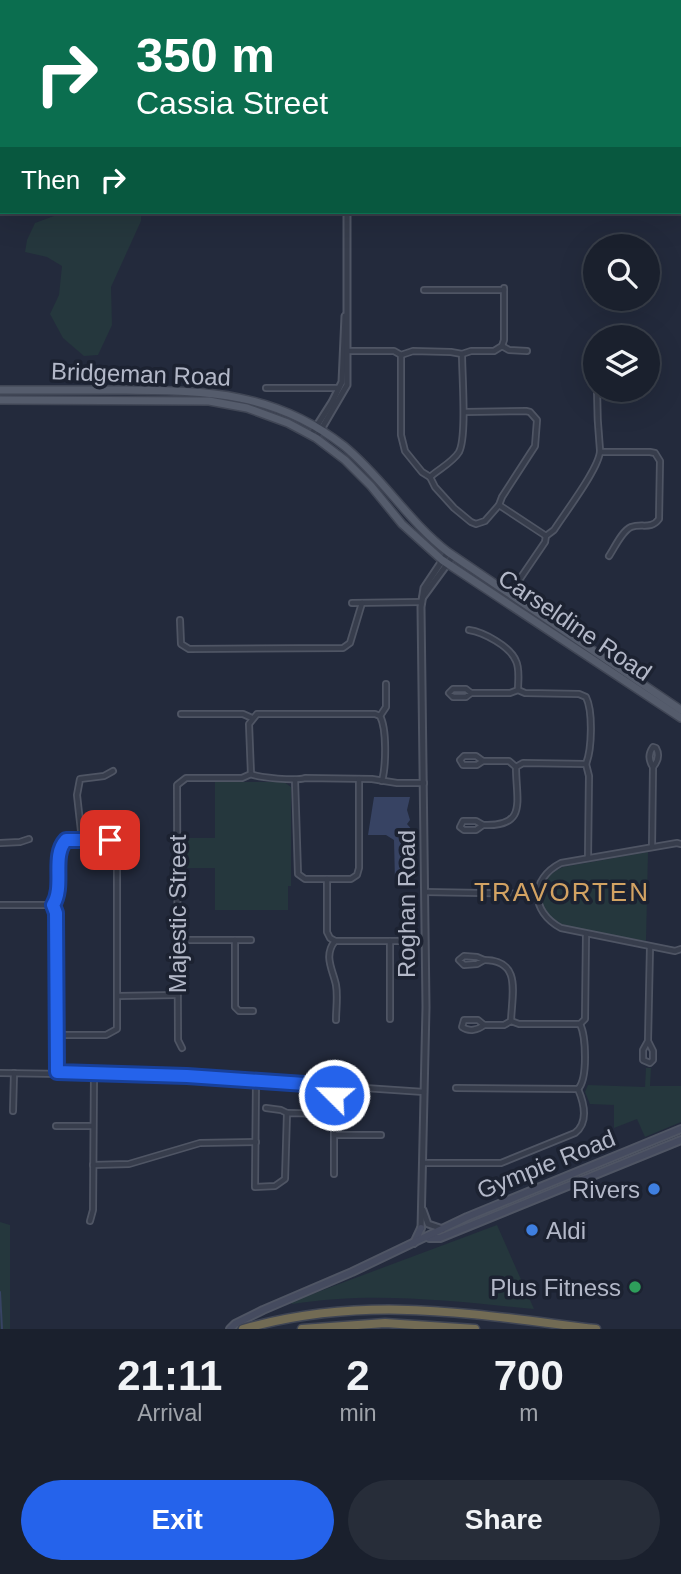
<!DOCTYPE html>
<html lang="en">
<head>
<meta charset="utf-8">
<style>
  body { margin:0; font-family:Arial,sans-serif; background:#272d39; color:#f1f3f6; height:100vh; display:flex; flex-direction:column; font-size:26px; white-space:nowrap }
  * { box-sizing:border-box; margin:0 }
  p { font-size:23px; color:#9fa3aa }
  .icon { flex:none; width:38px; height:38px; fill:none; stroke:currentColor; stroke-width:2; stroke-linecap:round; stroke-linejoin:round }
  .map { position:relative; height:1329px; overflow:hidden }
  .details { display:flex; flex-direction:column; background:#1a202d; flex:1 }
  .details>* { flex:none }
  .banner { position:absolute; left:0px; top:0px; width:682px; height:214px; box-shadow:0 7px 28px #0002,0 0 0 2px #383e49; background:#0b6e4f; color:#fff; overflow:hidden }
  .fabs { position:absolute; left:583px; top:234px; display:grid; gap:14px }
  .fabs a { display:grid; place-items:center; width:77px; height:77px; border-radius:50%; background:#1a202d; box-shadow:0 7px 28px #0002,0 0 0 2px #383e49; font-size:35px }
  .pin { position:absolute; display:grid; place-items:center; width:60px; height:60px; color:#fff; margin:-30px; border-radius:14px; box-shadow:0 4px 10px #0006 }
  .me { position:absolute; width:77px; margin:-38px; rotate:293deg; stroke-linejoin:round; filter:drop-shadow(0 0 5px #0008) }
  .turn { display:flex; align-items:center; gap:24px; height:147px; padding:0 21px; font-size:32px }
  .turn .icon { width:91px; height:91px; stroke-width:2.5 }
  .turn b { display:block; font-size:49px; line-height:60px }
  .then { display:flex; align-items:center; height:66px; padding:0 21px; background:#0003; gap:14px; font-size:26px }
  .eta { display:flex; justify-content:space-evenly; align-items:center; height:119px; text-align:center }
  .eta b { font-size:42px; font-weight:700; line-height:49px }
  .button { display:flex; gap:14px; margin-top:auto; padding:14px 21px }
  .button a { flex:1; height:80px; border-radius:42px; background:#2563eb; color:#fff; font-size:28px; font-weight:700; line-height:80px; text-align:center }
  .button a+a { background:#272d39; color:#f1f3f6 }
  .map>svg:first-child { display:block }
  .green { fill:#25373d }
  .water { fill:#374363 }
  .lines { fill:none; stroke-linecap:round; stroke-linejoin:round }
  .stream { stroke:#374363; stroke-width:2 }
  .minor-casing { stroke:#4f5564; stroke-width:8 }
  .tertiary-casing { stroke:#4f5564; stroke-width:9 }
  .secondary-casing { stroke:#4f5564; stroke-width:10 }
  .primary-casing { stroke:#404655; stroke-width:10 }
  .motorway-casing { stroke:#3f4554; stroke-width:11 }
  .minor { stroke:#373d4c; stroke-width:4.5 }
  .tertiary { stroke:#373d4c; stroke-width:5 }
  .secondary { stroke:#454b5f; stroke-width:6 }
  .primary { stroke:#555c6c; stroke-width:7 }
  .motorway { stroke:#726b54; stroke-width:8 }
  .route-casing { stroke:#184099; stroke-width:18 }
  .route { stroke:#2563eb; stroke-width:12 }
  .shop-dot { fill:#3f7fe0; stroke:#1c2231; stroke-width:2.5 }
  .leisure-dot { fill:#2e9e5b; stroke:#1c2231; stroke-width:2.5 }
  .labels { text-anchor:middle; dominant-baseline:central; stroke-width:7; stroke-linejoin:round; paint-order:stroke }
  .street-label { font-size:24px; fill:#b3b8c8; stroke:#1c2231 }
  .poi-label { font-size:24px; fill:#b3b8c8; stroke:#1c2231; text-anchor:end }
  .neighbourhood-label { font-size:26px; letter-spacing:2px; fill:#d3a363; stroke:#1c2231 }
</style>
</head>
<body>
<div class="map">
<svg width="681" height="1329" viewBox="0 0 681 1329">
  <rect width="100%" height="100%" fill="#232a3c"/>
  <g class="green">
    <polygon points="57,212 141,212 141,221 111,287 112,325 98,355 84,356 63,338 50,314 59,295 62,266 47,257 25,252 27,240 35,223 54,216"/>
    <polygon points="215,782 284,782 291,787 291,886 288,886 288,910 215,910 215,868 183,868 183,838 215,838"/>
    <path d="M648 852 646 941C626 937 569 931 554 920 546 915 542 905 541 896 540 881 551 873 563 867Z"/>
    <polygon points="646,1068 651,1068 650,1086 681,1086 681,1122 645,1137 637,1119 614,1128 614,1105 590,1104 585,1092 588,1085 645,1087"/>
    <polygon points="0,1222 10,1225 10,1329 0,1329"/>
    <path d="M497 1225 534 1309C451 1301 375 1291 292 1304L291 1302Z"/>
  </g>
  <polygon class="water" points="374,797 410,797 407,810 410,820 407,824 413,831 410,885 405,883 403,887 400,888 395,882 394,840 386,835 368,835"/>
  <g class="lines">
    <polyline class="stream" points="0,1292 2,1329"/>
    <g class="minor-casing">
      <g id="minor">
        <polyline points="424,290 504,290"/>
        <polyline points="502,346 509,350 527,351"/>
        <polyline points="344,351 394,351 401,355 413,351 451,352 462,354 471,351 494,351 502,346 504,340 504,288"/>
        <polyline points="401,355 401,435 405,451 422,472 430,477 435,487 454,508 471,522 476,524 485,521 499,505 502,497 535,446 537,420 530,412 526,411 465,412"/>
        <polyline points="590,371 595,372"/>
        <polyline points="266,388 339,388"/>
        <path d="M601 452H650L655 453 660 461 659 519C651 530 642 523 631 527 622 531 615 547 609 556"/>
        <path d="M430 477C439 469 453 462 459 452 467 437 462 375 462 354"/>
        <polyline points="499,505 546,536"/>
        <path d="M509 595 545 542 546 536 554 530C564 514 601 466 600 450 598 430 597 411 597 390"/>
        <polyline points="352,603 422,602"/>
        <polyline points="180,620 181,644 189,649 343,648 350,643 362,603"/>
        <path d="M469 630C483 632 510 646 516 661 520 669 518 680 518 690"/>
        <polygon points="453,689 466,689 471,693 466,697 453,697 449,693"/>
        <path d="M471 693H510L518 690 525 693 579 694 586 697C593 711 592 749 586 764"/>
        <polyline points="181,714 243,714 252,718"/>
        <polyline points="380,716 386,707 386,684"/>
        <path d="M653 747 656 748C660 755 658 761 653 767 649 761 648 754 653 747Z"/>
        <polygon points="464,756 476,756 483,761 477,765 463,765 460,760"/>
        <polyline points="483,761 509,761 516,767 523,763 586,764 589,776 588,858"/>
        <path d="M251 774 249 724 257 714H375L380 716C387 729 386 766 382 781"/>
        <path d="M251 774C258 778 297 781 305 778L372 779 397 783H424"/>
        <polyline points="295,780 298,874 305,879 351,879 357,875 359,868 359,779"/>
        <polygon points="463,821 476,821 483,825 476,830 464,830 460,827"/>
        <path d="M483 825C528 827 516 801 516 767"/>
        <polyline points="82,840 77,795 80,779 104,776 113,771"/>
        <polyline points="0,843 20,842 29,839"/>
        <path d="M681 844 677 843 561 863C530 879 530 911 561 928L675 951 681 949"/>
        <polyline points="652,847 653,767"/>
        <polyline points="327,879 327,932 330,938 335,941"/>
        <polyline points="425,892 538,894"/>
        <polyline points="0,905 53,905"/>
        <polyline points="178,940 251,940"/>
        <polyline points="235,940 235,1007 239,1011 253,1011"/>
        <polygon points="464,956 477,957 484,960 477,964 464,965 459,960"/>
        <path d="M484 960C522 960 512 993 511 1021"/>
        <polyline points="118,996 177,995"/>
        <polyline points="390,1019 390,941"/>
        <path d="M336 1020C336 1009 338 996 336 985 333 970 323 956 335 941H425"/>
        <path d="M464 1020H478L484 1025C478 1030 469 1032 462 1027Z"/>
        <polyline points="484,1025 504,1025 511,1021 519,1024 580,1024 585,1019 586,934"/>
        <polyline points="648,1041 653,1051 653,1060 650,1063 643,1060 643,1050 648,1041 650,947"/>
        <polyline points="182,1048 178,1040 177,785 186,778 242,778 251,774"/>
        <path d="M56 1072V913L53 905C65 886 51 856 66 840H111L117 849V1029L106 1035H57"/>
        <polyline points="0,1073 187,1076 424,1092"/>
        <polyline points="256,1080 255,1187 275,1186 285,1179 287,1113 334,1114"/>
        <polyline points="334,1086 334,1174"/>
        <path d="M456 1088 578 1089C588 1079 586 1036 580 1024"/>
        <polyline points="266,1108 281,1110 287,1113"/>
        <polyline points="13,1111 14,1073"/>
        <polyline points="56,1126 93,1126"/>
        <polyline points="334,1135 381,1135"/>
        <path d="M424 1163H501L575 1133C589 1122 584 1103 578 1089"/>
        <polyline points="93,1165 129,1164 200,1143 256,1142"/>
        <polyline points="90,1221 93,1210 94,1074"/>
      </g>
    </g>
    <g class="tertiary-casing">
      <g id="tertiary">
        <polyline points="267,0 270,2"/>
        <polyline points="311,435 332,402 342,382 345,316"/>
        <polyline points="316,438 347,385 347,212"/>
        <polyline points="423,597 453,556"/>
        <polyline points="423,1210 428,1224 443,1229"/>
        <polyline points="421,1229 426,1007 421,607 424,588 448,552"/>
      </g>
    </g>
    <g class="secondary-casing">
      <g id="secondary">
        <polyline points="429,1238 440,1238 681,1140"/>
        <polyline points="414,1243 421,1228"/>
        <polyline points="230,1329 235,1324 263,1310 352,1272 467,1217 681,1129"/>
      </g>
    </g>
    <g class="primary-casing">
      <g id="primary">
        <path d="M0 390C41 390 82 390 122 390 206 391 274 391 344 446 383 478 408 521 448 552L681 710"/>
        <polyline points="0,400 209,401 247,408 288,423 316,438 345,460 371,486 402,524 442,560 681,718"/>
      </g>
    </g>
    <g class="motorway-casing">
      <g id="motorway">
        <path d="M243 1329C367 1294 471 1314 596 1329"/>
        <polyline points="302,1329 385,1323 475,1329"/>
      </g>
    </g>
    <use href="#minor" class="minor"/>
    <use href="#tertiary" class="tertiary"/>
    <use href="#secondary" class="secondary"/>
    <use href="#primary" class="primary"/>
    <use href="#motorway" class="motorway"/>
  </g>
  <g class="lines">
    <g class="route-casing">
      <path id="route" d="M110 840H66C51 856 65 886 53 905L56 913 57 1072 187 1076 334 1086V1095"/>
    </g>
    <use href="#route" class="route"/>
  </g>
  <g class="shop-dot">
    <circle cx="654" cy="1189" r="7"/>
    <circle cx="532" cy="1230" r="7"/>
  </g>
  <circle class="leisure-dot" cx="635" cy="1287" r="7"/>
  <g class="labels">
    <g class="street-label">
      <text transform="translate(141 374) rotate(2)">Bridgeman Road</text>
      <text transform="translate(575 625) rotate(34)">Carseldine Road</text>
      <text transform="translate(406 904) rotate(-90)">Roghan Road</text>
      <text transform="translate(177 914) rotate(-90)">Majestic Street</text>
      <text transform="translate(546 1164) rotate(-22)">Gympie Road</text>
    </g>
    <g class="poi-label">
      <text x="640" y="1189">Rivers</text>
      <text x="546" y="1230" text-anchor="start">Aldi</text>
      <text x="621" y="1287">Plus Fitness</text>
    </g>
    <g class="neighbourhood-label">
      <text x="562" y="892">TRAVORTEN</text>
    </g>
  </g>
</svg>
<div class="fabs">
<a><svg class="icon" aria-label="search" viewBox="0 0 24 24"><circle cx="10" cy="10" r="6"/><path d="M15 15l6 6"/></svg></a>
<a><svg class="icon" aria-label="layers" viewBox="0 0 24 24"><path d="M12 4l9 5-9 5-9-5zM3 14l9 5 9-5"/></svg></a>
</div>
<div class="pin" style="left:110px;top:840px;background:#d93025"><svg class="icon" aria-label="arrive" viewBox="0 0 24 24"><path d="M6 21V4h12l-3 4 3 4H6"/></svg></div>
<svg class="me" style="left:334px;top:1095px" viewBox="-20 -20 40 40"><circle r="17" fill="#2563eb" stroke="#fff" stroke-width="3"/><path d="M0-11L8 9 0 5-8 9z" fill="#fff"/></svg>
<div class="banner">
<div class="turn"><svg class="icon" aria-label="right" viewBox="0 0 24 24"><path d="M7 20v-9h11M14 6l5 5-5 5"/></svg><div><b>350 m</b>Cassia Street</div></div>
<div class="then">Then<svg class="icon" aria-label="right" viewBox="0 0 24 24"><path d="M7 20v-9h11M14 6l5 5-5 5"/></svg></div>
</div>
</div>
<section class="details">
<div class="eta">
<div><b>21:11</b><p>Arrival</p></div>
<div><b>2</b><p>min</p></div>
<div><b>700</b><p>m</p></div>
</div>
<div class="button"><a>Exit</a><a>Share</a></div>
</section>
</body>
</html>
